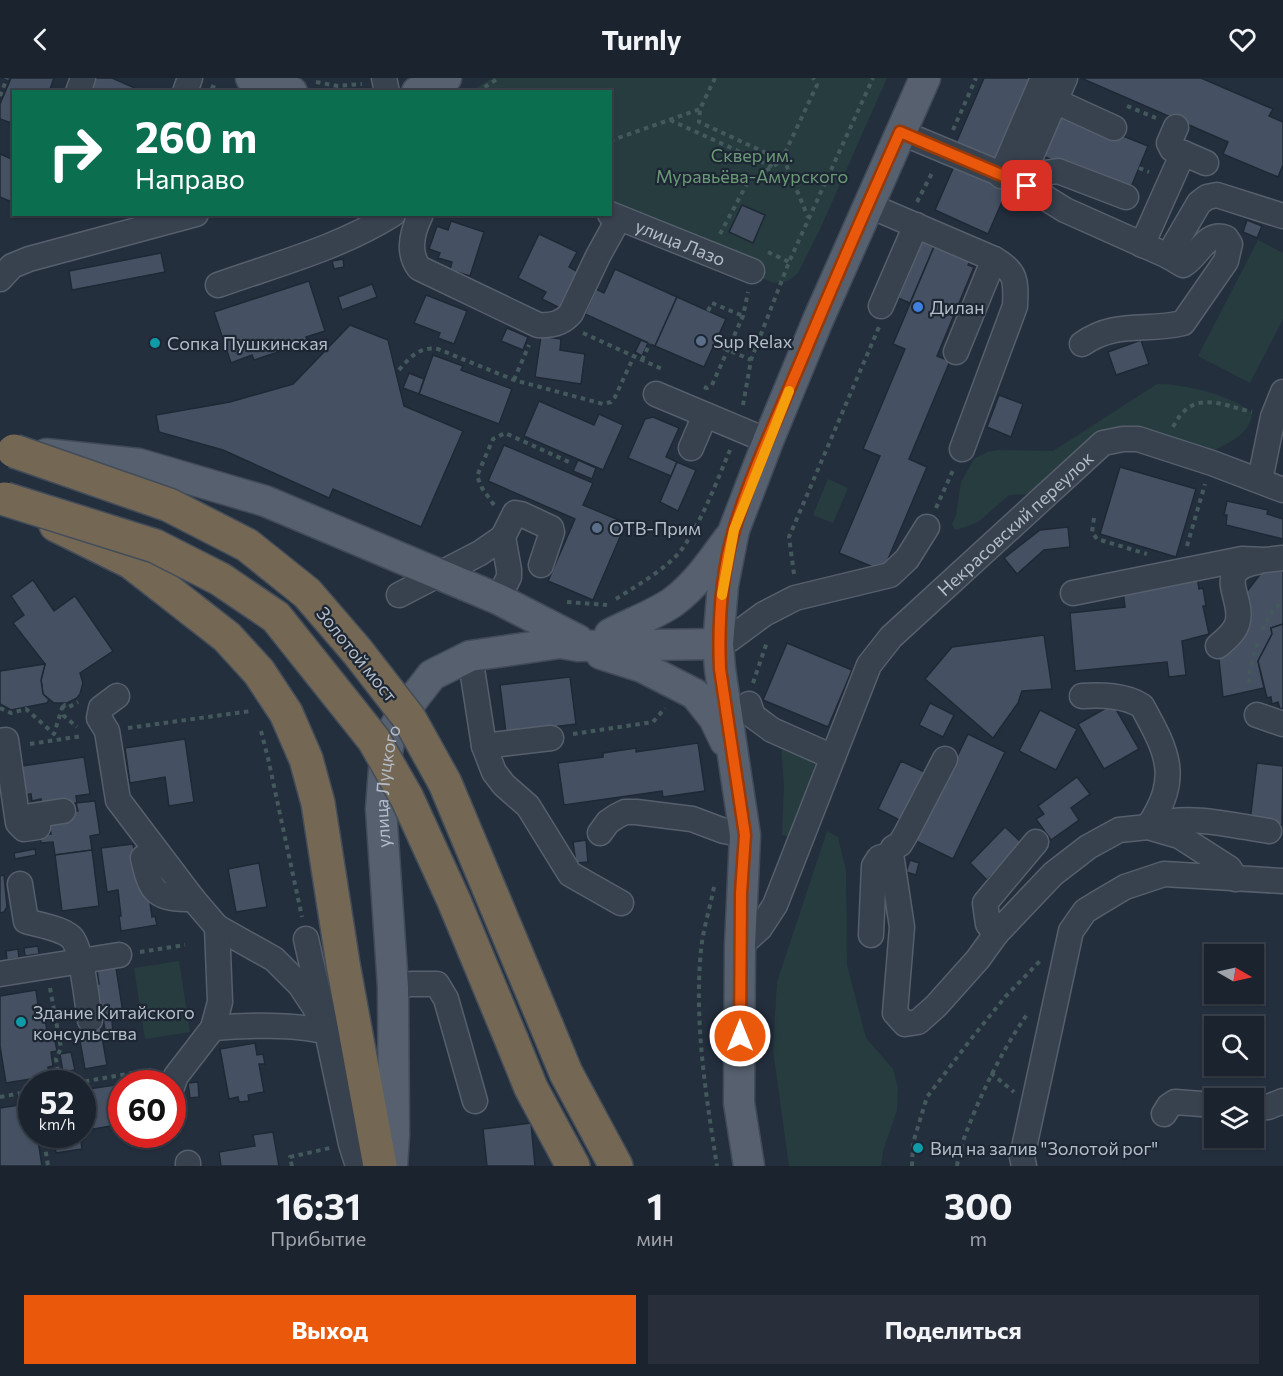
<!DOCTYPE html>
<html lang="ru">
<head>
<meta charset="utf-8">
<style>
  body { margin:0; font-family:Commissioner,sans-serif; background:#282f3a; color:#f1f3f6; height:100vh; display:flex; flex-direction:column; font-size:22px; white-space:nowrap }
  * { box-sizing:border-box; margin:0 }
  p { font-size:20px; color:#a0a4aa }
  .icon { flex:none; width:33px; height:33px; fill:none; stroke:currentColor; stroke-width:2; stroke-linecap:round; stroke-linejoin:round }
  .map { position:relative; height:1088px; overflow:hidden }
  .side { display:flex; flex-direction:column; background:#1b232e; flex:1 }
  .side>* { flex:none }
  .banner { position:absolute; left:12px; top:12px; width:600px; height:126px; border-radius:0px; box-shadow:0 2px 4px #0004,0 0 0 2px #39404a; background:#0b6e4f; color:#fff; overflow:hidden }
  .needle { width:39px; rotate:99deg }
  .controls { position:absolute; left:1204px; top:866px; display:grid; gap:12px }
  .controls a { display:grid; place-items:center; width:60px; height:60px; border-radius:0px; background:#1b232e; box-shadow:0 2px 4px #0004,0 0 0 2px #39404a; font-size:30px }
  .speed { position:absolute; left:18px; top:992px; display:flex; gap:12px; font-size:30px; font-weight:700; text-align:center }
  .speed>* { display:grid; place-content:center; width:78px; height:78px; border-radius:50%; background:#1b232e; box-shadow:0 2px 4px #0004,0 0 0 2px #39404a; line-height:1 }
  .speed small { font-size:15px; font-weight:400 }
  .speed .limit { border:9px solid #d22; background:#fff; color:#111 }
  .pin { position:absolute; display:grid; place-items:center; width:51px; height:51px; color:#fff; margin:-26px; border-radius:12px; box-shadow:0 3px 9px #0006 }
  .me { position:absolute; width:66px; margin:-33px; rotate:0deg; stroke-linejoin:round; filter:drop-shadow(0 0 4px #0008) }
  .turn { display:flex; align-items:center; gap:21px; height:126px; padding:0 24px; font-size:27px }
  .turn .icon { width:78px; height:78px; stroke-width:2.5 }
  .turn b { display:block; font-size:42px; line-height:51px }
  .eta { display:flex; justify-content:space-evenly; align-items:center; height:102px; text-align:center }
  .eta b { font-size:36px; font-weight:700; line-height:42px }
  .button { display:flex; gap:12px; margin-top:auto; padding:12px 24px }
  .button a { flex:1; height:69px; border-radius:0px; background:#ea580c; color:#fff; font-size:24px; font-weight:700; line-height:69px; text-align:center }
  .button a+a { background:#282f3a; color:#f1f3f6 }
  header { display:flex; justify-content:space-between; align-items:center; height:78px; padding:0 24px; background:#1b232e; font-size:27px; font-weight:700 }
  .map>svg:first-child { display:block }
  .green { fill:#263c3f }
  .building { fill:#455162; stroke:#1f2835; stroke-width:1.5 }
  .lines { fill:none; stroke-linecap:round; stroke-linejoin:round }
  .minor-casing { stroke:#565f6c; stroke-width:27 }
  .major-casing { stroke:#414a57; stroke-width:33 }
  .highway-casing { stroke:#434c59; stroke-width:36 }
  .path { stroke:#44595c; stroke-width:4; stroke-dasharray:4.5 4.5; stroke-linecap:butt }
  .minor { stroke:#38414e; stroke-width:24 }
  .major { stroke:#56606e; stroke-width:30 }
  .highway { stroke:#746855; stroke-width:33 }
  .highway-bridge-casing { stroke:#434c59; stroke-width:36; stroke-linecap:butt }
  .path-bridge { stroke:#44595c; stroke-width:4; stroke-dasharray:4.5 4.5; stroke-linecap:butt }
  .highway-bridge { stroke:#746855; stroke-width:33 }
  .route-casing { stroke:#983908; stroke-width:15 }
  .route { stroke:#ea580c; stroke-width:10 }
  .slow { stroke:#f59e0b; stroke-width:10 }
  .shop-dot { fill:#3f7fe0; stroke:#1d2633; stroke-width:2 }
  .service-dot { fill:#5c6f8a; stroke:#1d2633; stroke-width:2 }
  .culture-dot { fill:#0f9aa8; stroke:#1d2633; stroke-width:2 }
  .labels { text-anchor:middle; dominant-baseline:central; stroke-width:4.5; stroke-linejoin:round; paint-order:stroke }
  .park-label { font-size:18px; fill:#6b9a76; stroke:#1d2633 }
  .street-label { font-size:18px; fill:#b4bcc9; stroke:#1d2633 }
  .poi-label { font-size:18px; fill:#b4bcc9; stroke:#1d2633; text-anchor:start }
</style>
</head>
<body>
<header><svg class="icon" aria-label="back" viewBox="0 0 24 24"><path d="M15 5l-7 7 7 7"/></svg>Turnly<svg class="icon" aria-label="heart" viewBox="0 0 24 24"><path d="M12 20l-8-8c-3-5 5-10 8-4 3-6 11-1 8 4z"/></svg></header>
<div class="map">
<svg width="1283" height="1088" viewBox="0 0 1283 1088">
  <rect width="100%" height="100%" fill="#242f3e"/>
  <g class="green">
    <polygon points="492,0 887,0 821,149 798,195 788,203 774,205 734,189 715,166 611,123 610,14 470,14"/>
    <polygon points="1258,162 1283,175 1283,241 1250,305 1198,278"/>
    <path d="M1157 306C1181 305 1237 318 1252 336 1250 356 1228 366 1212 373L1138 355 1032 416 1009 417 978 444 957 452 954 451 952 446 956 437 961 404 974 381 987 374 998 372 1053 373Z"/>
    <polygon points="828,401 848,410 833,445 813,437"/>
    <polygon points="781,667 816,682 792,760 782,757 784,708"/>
    <polygon points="827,753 838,759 846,792 847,887 866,960 893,991 898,1010 897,1032 883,1073 881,1088 789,1088 773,972 777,904"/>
    <polygon points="179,883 190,954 145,961 134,890"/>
  </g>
  <g class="building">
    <polygon points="11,0 54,0 49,14 14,14 14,46 0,41 0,26"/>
    <polygon points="96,0 112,0 144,14 90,14"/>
    <polygon points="984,0 1033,0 997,83 956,65"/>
    <polygon points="1081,0 1201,0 1273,31 1269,38 1283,44 1283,87 1278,99 1223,76 1228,64"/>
    <polygon points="1056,31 1148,68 1129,114 1038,76"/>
    <polygon points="0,76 14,82 14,125 0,119"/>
    <polygon points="955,86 1008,110 988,156 935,132"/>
    <polygon points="742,127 765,137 753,165 729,154"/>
    <polygon points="1247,142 1262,148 1257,160 1243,154"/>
    <polygon points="451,143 484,154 470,198 450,192 452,184 438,180 440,175 429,171 437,148 448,152"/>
    <polygon points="539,156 577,174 569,189 580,195 562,231 542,221 546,214 518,200"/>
    <polygon points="924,159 936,164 910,225 898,220"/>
    <polygon points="936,164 972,179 968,187 974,189 937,278 950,283 909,381 927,389 883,493 839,475 880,378 863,371 905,271 893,266"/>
    <polygon points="161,175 165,194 72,212 69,193"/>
    <polygon points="343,181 344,189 334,191 332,183"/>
    <polygon points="615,191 677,219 655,268 585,236 596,211 604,215"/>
    <polygon points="309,203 325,253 306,259 308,264 254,282 252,277 231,285 214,234"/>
    <polygon points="372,206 377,219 342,232 338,219"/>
    <polygon points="426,217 467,233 454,266 438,260 440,255 414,245"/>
    <polygon points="677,219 726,241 704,289 655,268"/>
    <polygon points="350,247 388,262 404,328 463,353 421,449 333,411 329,420 223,372 159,354 156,337 230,324 293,306"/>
    <polygon points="507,250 528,259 523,272 501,263"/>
    <polygon points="541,258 561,261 560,272 585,276 581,306 535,299"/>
    <polygon points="641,262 648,265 642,278 635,274"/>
    <polygon points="1141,262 1149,286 1116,297 1108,274"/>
    <polygon points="433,277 463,288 461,292 512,311 499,346 419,316"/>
    <polygon points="409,295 424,301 419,316 403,310"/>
    <polygon points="999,317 1023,326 1011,359 987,349"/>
    <polygon points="539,323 594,347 599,336 623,347 603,392 524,358"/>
    <polygon points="653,339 679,350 666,379 677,384 671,398 628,380 645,341"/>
    <polygon points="504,367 593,405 583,427 626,445 593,522 548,503 575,441 488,403"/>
    <polygon points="578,382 596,390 592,401 573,393"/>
    <polygon points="677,384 696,392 678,433 660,424"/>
    <polygon points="1120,389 1196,411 1176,479 1100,456"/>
    <polygon points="1227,423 1268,432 1267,436 1283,441 1283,461 1226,447 1227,437 1224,437"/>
    <polygon points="1068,449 1070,469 1044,472 1017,496 1004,480 1040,452"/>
    <polygon points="1283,484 1283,546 1271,550 1272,556 1258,583 1264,610 1223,619 1218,573 1245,516 1268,486"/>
    <polygon points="1197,498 1199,511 1203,510 1206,528 1203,528 1209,556 1182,563 1186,597 1169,599 1167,584 1075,593 1070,535 1125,529 1123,514"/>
    <polygon points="33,502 54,533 75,518 113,573 80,595 83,605 80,616 77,620 67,625 54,625 43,616 41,602 45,586 13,545 24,537 11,518"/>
    <polygon points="1283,546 1283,630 1280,631 1278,624 1272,626 1271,619 1267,620 1258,583 1272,556 1271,550"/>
    <polygon points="1044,557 1052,611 1022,613 1018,625 993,660 925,601 952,569"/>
    <polygon points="787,565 852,592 828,649 763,622"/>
    <polygon points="45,586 41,602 43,616 49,622 47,625 11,632 0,626 0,593"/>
    <polygon points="570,599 576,646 506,655 500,607"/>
    <polygon points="930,625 954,637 943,659 919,647"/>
    <polygon points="1113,626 1139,671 1104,691 1078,646"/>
    <polygon points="1040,632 1077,651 1056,692 1019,673"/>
    <polygon points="968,656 1005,674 953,781 916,763"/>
    <polygon points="185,661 194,724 169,728 165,699 130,705 125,670"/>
    <polygon points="698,665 705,713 663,719 662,713 564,727 558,685 603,679 603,675 636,670 636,674"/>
    <polygon points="84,679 90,716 76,718 77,725 43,730 41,721 32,723 31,716 20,718 15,689"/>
    <polygon points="901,683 931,697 907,746 878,731"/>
    <polygon points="1257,685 1283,688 1282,747 1250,743"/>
    <polygon points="1077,699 1090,716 1071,730 1079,742 1051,762 1036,741 1044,736 1038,728"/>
    <polygon points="95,723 100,756 90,758 92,772 55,777 53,764 41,765 40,757 51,756 48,738 78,733 76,725"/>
    <polygon points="1005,749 1022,765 987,802 970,785"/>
    <polygon points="586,762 588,784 576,785 573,764"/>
    <polygon points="133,766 140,811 148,810 152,839 155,838 157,847 121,853 119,838 121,838 118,812 107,814 101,770"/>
    <polygon points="35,771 36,777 15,781 14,775"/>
    <polygon points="92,772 99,828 62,833 55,777"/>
    <polygon points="910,782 919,785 916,797 906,794"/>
    <polygon points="259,785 267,829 236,834 228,791"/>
    <polygon points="4,797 7,829 4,834 0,835 0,798"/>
    <polygon points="38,868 39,876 25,878 24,870"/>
    <polygon points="18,871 19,880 7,882 6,873"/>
    <polygon points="116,890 124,941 112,943 113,953 105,954 102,929 94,930 91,907 99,906 97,892"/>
    <polygon points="36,912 40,942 45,941 47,953 53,952 57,973 51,974 53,988 48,989 49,998 6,1005 0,968 0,918"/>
    <polygon points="100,948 107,987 85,991 78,952"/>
    <polygon points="255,965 257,977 263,976 265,986 259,986 264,1014 248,1017 249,1023 239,1024 238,1019 229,1021 220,971"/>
    <polygon points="71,974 75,992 63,994 60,976"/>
    <polygon points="198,1004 199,1019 190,1020 188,1005"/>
    <polygon points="115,1007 117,1016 122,1016 122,1046 82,1053 82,1012"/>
    <polygon points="32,1025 32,1056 37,1056 42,1088 0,1088 0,1030"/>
    <polygon points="531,1045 535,1088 487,1088 483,1051"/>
    <polygon points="273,1054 279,1088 221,1088 219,1074 255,1068 253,1057"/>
    <polygon points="53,1056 80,1056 82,1071 56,1075"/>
  </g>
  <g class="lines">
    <g class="minor-casing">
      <g id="minor">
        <polyline points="384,0 387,14"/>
        <polyline points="78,14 83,0"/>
        <polyline points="185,14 190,0"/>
        <polyline points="1055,23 1114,50"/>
        <polyline points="900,54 1020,104 1065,132 1168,178 1199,125 1207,119 1217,117 1283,138"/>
        <polyline points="1183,75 1206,85"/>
        <polyline points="1001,98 1043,0"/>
        <polyline points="1020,104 1065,0"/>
        <polyline points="1027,108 1045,95 1058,93 1126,119"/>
        <path d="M868 127 994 181C1017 194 1016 203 1015 228L962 371"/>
        <path d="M421 136C412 154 407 174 419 190L538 247C551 248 562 246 571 235L598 178 619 140"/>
        <path id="s1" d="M610 136 752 193"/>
        <polyline points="1142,167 1183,75 1172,71 1169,65 1176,49"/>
        <polyline points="0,201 12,188 29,181 196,136"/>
        <path d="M218 207C277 186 339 170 393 136"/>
        <polyline points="881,228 916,147"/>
        <path d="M1082 266C1116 242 1146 254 1183 245L1226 183 1230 166 1226 160C1206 152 1198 179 1183 187L1168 178"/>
        <polyline points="956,274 994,181"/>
        <polyline points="656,316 768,363"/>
        <polyline points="691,370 705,337"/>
        <polyline points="1260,402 1273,339 1283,314"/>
        <polyline points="1073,515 1242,481 1265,482 1283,480"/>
        <polyline points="399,517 480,475 503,459"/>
        <polyline points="498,521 509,499 509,492 503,459 515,435 521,436 551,450 552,454 541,487"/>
        <polyline points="718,566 730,561 764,536 795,520 890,497 907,481 927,449"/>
        <path d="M1218 568C1225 562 1234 555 1237 546 1246 521 1211 493 1257 484"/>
        <polyline points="470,578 484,668 494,694 504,707 528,728 570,796 621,825"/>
        <polyline points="117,618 101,630 99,640 107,653 118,722 193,821 217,849 274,881 300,907 314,928 327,954 351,1066 358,1088"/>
        <path d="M1082 618C1102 617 1125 617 1142 628 1168 675 1181 700 1148 749"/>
        <polyline points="749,626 753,638 772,652 833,679"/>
        <polyline points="1257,637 1283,646"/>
        <polyline points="0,663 6,662 18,745 24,751 38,749"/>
        <polyline points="484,668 551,660"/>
        <polyline points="945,681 906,756 900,766 893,770 891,776 902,849 895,935 905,946 918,944 936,928 978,881 996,856 1053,796 1088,769 1119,752 1148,749 1179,758 1229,790 1236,801"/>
        <polyline points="20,745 25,744 31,738 63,733"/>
        <path d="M1153 747C1191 736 1230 747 1269 753"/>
        <polyline points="600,755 608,744 617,738 625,734 636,734 692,741 724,753 745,757"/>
        <path d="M143 780C151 816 156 821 193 821"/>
        <path d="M20 806 26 843C39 847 61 850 71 859 82 869 87 926 90 942"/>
        <path d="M217 849 220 924 213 950C246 947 296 946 327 954L306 861"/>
        <polyline points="996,856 988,846 985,825 1036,764"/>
        <polyline points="871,857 874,788 879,780 891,776"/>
        <path id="s2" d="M740 868 760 850 775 827 869 587 891 559 1103 365 1123 361H1138L1212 385 1283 412"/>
        <polyline points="0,896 119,877"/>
        <polyline points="393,909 411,906 437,906 446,921 475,1023"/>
        <polyline points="172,1009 176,998 213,950"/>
        <polyline points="1254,1030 1268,1029 1283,1023"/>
        <polyline points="1164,1036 1169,1028 1175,1024 1215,1027"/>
        <polyline points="188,1085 188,1088"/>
        <polyline points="1024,1088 1022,1079 1071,853 1085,833 1098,825 1125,809 1164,796 1283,803"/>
      </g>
    </g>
    <g class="major-casing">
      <g id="major">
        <polyline points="251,0 292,14"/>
        <polyline points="417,14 446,0"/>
        <polyline points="46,376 139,386 265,423 498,521 578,562"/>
        <path d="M610 556C631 545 654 537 673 524 696 507 713 482 729 460"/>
        <polyline points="601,576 642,589 695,616 714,640 725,663"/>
        <path id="s3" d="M392 1088 394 1057 393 909 381 731 384 691 390 658 403 634 432 597 470 578 560 565 578 568 718 566"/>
        <polyline points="749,1088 739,1025 740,868 745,757 720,591 718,566 723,507 734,452 768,363 818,242 925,0"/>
      </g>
    </g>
    <g class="highway-casing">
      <g id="highway">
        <polyline points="56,447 131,484 227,559 259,594 286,635 306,681 318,725 343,886 380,1088"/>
        <polyline points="547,949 566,995 616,1088"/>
        <polyline points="512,963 531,1010 573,1088"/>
      </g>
    </g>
    <g class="path">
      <polyline points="715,0 700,31 699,44 777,80 783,79 817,7 813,0"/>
      <polyline points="316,4 338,8 362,6"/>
      <polyline points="211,8 224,14"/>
      <polyline points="477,14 499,0"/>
      <polyline points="0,18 7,0"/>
      <polyline points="1127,28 1156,40"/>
      <polyline points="670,42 773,89"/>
      <polyline points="953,52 976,0"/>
      <polyline points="610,63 700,31"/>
      <polyline points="783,79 808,139"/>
      <polyline points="1139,90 1149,94"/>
      <polyline points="917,124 933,93"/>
      <path d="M720 156 749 102C760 93 774 92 783 79"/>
      <polyline points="768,174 789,184"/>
      <polyline points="708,233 712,225 743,238"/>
      <polyline points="583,255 664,292"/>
      <polyline points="642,282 650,265"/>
      <path d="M399 292C410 279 420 268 438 271L514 302 603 326 611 324 615 319 634 278"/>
      <polyline points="514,302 529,267"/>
      <polyline points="704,309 707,310 712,307 716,298 743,238 748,214"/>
      <polyline points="743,327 751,282 789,184 873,0"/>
      <path d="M1173 349C1192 311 1219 326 1252 334"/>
      <polyline points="494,427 482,410 477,398 493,361 505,355 569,384"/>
      <polyline points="936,430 954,390"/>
      <polyline points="1094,440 1092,454 1097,461 1147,476"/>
      <polyline points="1187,468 1205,406"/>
      <polyline points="794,496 789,459 879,249"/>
      <path d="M616 521C636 508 668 490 682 471 703 441 716 405 730 372"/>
      <polyline points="567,524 607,527"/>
      <polyline points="1262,552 1273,532 1283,524"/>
      <polyline points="753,605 767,564"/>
      <polyline points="1249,605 1250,591 1258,562"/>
      <polyline points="0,630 11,635 26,631 54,656 62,630 64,638 77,649"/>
      <polyline points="62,630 65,627 69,629 78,624"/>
      <polyline points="128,650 251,633"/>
      <polyline points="261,653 268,680 302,839"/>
      <polyline points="573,656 653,644 665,630"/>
      <polyline points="30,666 82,658"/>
      <path d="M714 809C710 830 703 851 701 872 694 944 706 1018 717 1088"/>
      <polyline points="140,874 185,867"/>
      <polyline points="50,910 61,970 56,981 58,994"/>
      <polyline points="991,995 1014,1014"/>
      <polyline points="76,1005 155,991"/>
      <polyline points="0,1019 32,1013"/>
      <polyline points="43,1056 48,1088"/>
      <polyline points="292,1088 290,1079 330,1070"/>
      <polyline points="912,1088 913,1065 927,1019 971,961 1006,918 1040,883"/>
      <path d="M957 1088C960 1067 968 1050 976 1030 991 996 1007 965 1028 935"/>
    </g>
    <use href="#minor" class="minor"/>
    <use href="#major" class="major"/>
    <use href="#highway" class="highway"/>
    <g class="highway-bridge-casing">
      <g id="highway-bridge">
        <polyline points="14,373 169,427 247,467 307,515 357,573 409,640 445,705 547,949"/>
        <polyline points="5,421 155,468 220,501 276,539 374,662 407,720 454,823 512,963"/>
      </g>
    </g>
    <polyline class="path-bridge" points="715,266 751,282"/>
    <use href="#highway-bridge" class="highway-bridge"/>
  </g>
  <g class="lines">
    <g class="route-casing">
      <path id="route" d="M740 958 741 815 745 757 720 591C718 545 721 497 734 452 751 396 778 338 801 283 833 206 866 130 900 54L1027 108"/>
    </g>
    <use href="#route" class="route"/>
    <polyline class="slow" points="722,517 734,452 789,313"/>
  </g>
  <circle class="shop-dot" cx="918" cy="229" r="6"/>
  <g class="service-dot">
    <circle cx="701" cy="263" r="6"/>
    <circle cx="597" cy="450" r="6"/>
  </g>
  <g class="culture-dot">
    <circle cx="155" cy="265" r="6"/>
    <circle cx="21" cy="944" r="6"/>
    <circle cx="918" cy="1070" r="6"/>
  </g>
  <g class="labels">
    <g class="park-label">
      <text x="752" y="77">Сквер им.<tspan x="752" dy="21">Муравьёва-Амурского</tspan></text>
    </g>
    <g class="street-label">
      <text stroke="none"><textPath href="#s1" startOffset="76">улица Лазо</textPath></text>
      <text stroke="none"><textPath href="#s2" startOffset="516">Некрасовский переулок</textPath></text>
      <text transform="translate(357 576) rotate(51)">Золотой мост</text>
      <text stroke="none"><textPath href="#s3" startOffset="381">улица Луцкого</textPath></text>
    </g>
    <g class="poi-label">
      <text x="930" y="229">Дилан</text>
      <text x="713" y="263">Sup Relax</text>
      <text x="167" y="265">Сопка Пушкинская</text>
      <text x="609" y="450">ОТВ-Прим</text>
      <text x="33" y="934">Здание Китайского<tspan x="33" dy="21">консульства</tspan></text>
      <text x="930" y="1070">Вид на залив "Золотой рог"</text>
    </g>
  </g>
</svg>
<div class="controls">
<a><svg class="needle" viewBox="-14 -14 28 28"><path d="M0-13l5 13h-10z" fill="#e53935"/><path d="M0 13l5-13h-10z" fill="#a0a4aa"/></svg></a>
<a><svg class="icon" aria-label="search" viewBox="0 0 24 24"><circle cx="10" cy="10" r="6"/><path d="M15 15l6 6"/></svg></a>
<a><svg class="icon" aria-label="layers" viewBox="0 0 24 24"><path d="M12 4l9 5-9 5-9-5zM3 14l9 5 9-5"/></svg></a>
</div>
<div class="speed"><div>52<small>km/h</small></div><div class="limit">60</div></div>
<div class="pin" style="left:1027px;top:108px;background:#d93025"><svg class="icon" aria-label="arrive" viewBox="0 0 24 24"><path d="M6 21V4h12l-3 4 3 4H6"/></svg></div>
<svg class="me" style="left:740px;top:958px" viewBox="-20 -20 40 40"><circle r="17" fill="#ea580c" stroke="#fff" stroke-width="3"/><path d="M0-11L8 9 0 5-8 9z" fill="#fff"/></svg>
<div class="banner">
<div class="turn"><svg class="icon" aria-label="right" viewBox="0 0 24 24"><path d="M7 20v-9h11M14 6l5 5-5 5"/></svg><div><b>260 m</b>Направо</div></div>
</div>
</div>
<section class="side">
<div class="eta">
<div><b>16:31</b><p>Прибытие</p></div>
<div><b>1</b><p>мин</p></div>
<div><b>300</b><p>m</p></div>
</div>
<div class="button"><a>Выход</a><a>Поделиться</a></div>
</section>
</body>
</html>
